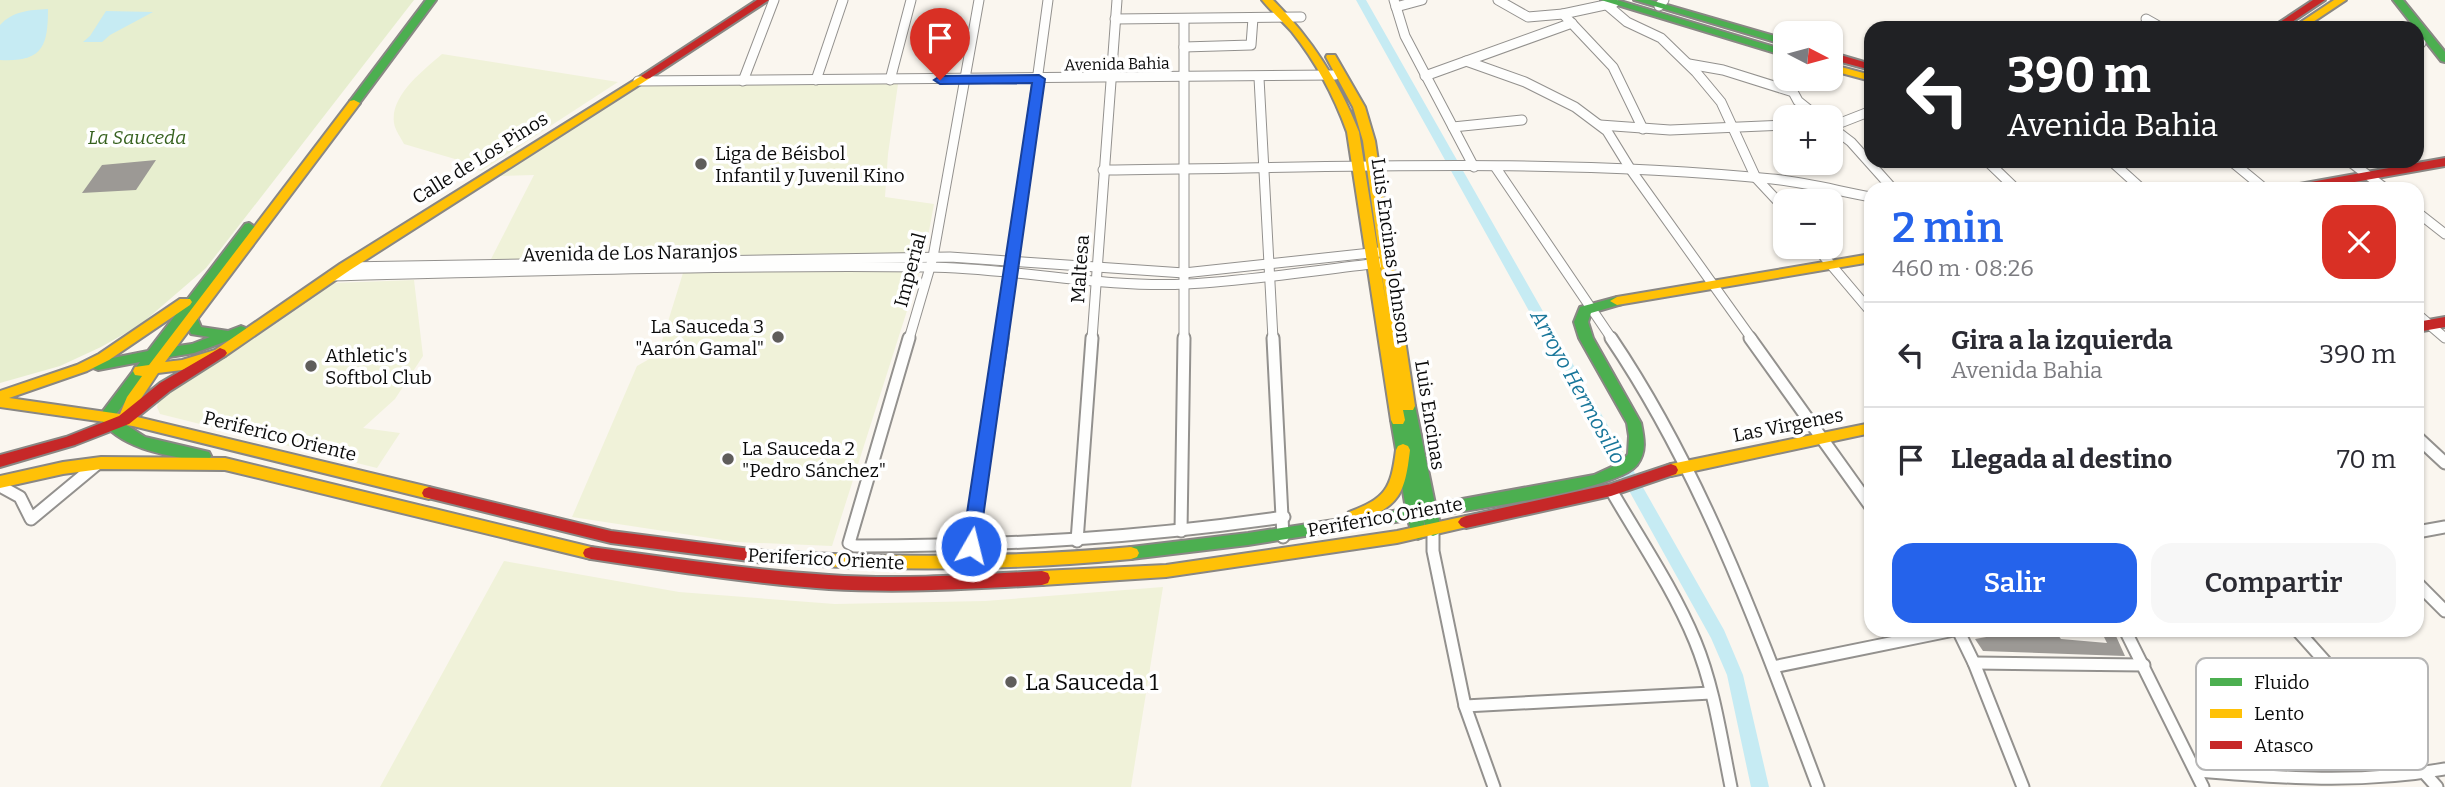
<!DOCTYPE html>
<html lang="es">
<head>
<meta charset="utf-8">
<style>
  body { margin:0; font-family:Bitter,serif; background:#f7f7f7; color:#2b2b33; height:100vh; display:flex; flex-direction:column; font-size:26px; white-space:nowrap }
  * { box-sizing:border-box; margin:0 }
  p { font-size:23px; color:#7c7c81 }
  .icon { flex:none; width:38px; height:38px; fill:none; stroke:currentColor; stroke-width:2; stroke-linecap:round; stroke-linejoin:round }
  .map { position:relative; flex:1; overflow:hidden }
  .panel { position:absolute; left:1864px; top:182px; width:560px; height:455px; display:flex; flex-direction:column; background:#fff; border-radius:21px; box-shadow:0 2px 5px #0004 }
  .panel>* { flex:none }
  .guide { position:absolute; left:1864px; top:21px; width:560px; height:147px; border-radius:21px; box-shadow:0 2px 5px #0004; background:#202124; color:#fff; overflow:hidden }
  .needle { width:46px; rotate:96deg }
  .tools { position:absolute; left:1773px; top:21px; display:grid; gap:14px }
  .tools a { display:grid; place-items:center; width:70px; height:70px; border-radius:14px; background:#fff; box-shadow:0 2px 5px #0004; font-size:35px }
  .pin { position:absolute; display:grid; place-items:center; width:60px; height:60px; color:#fff; margin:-72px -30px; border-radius:50% 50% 50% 0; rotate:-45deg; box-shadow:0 0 7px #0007 }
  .pin .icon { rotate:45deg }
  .me { position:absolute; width:77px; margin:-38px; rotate:8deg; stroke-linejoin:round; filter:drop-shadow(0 0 5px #0008) }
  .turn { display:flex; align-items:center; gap:24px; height:147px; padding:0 28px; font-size:32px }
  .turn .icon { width:91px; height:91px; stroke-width:2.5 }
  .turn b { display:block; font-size:49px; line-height:60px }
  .round { display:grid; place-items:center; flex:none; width:74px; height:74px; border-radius:21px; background:#f7f7f7 }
  .overview { display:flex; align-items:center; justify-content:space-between; height:119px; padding:0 28px }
  h1 { font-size:42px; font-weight:600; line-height:52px; color:#2563eb }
  .action { display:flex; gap:14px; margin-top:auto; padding:14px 28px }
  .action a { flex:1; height:80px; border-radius:21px; background:#2563eb; color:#fff; font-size:28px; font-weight:600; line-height:80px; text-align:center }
  .action a+a { background:#f7f7f7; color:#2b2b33 }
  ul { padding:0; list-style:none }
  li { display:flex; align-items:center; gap:21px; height:105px; padding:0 28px; border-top:2px solid #e1e1e2 }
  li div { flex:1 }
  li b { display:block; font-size:26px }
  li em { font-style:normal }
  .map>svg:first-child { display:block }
  .green { fill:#e7eecf }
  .pitch { fill:#f0f2d9 }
  .water { fill:#c6ebf3 }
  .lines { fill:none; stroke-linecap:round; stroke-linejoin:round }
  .canal { fill:#c6ebf3; fill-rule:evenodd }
  .building { fill:#9c9995 }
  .street-far1-casing { stroke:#93918e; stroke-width:11 }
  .street-casing { stroke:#93918e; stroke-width:15 }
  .fast-casing { stroke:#898784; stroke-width:4 }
  .slow-casing { stroke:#898784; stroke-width:4 }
  .jam-casing { stroke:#898784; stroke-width:4 }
  .street-far1 { stroke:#fefefd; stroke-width:9 }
  .street { stroke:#fefefd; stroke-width:11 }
  .fast { fill:#4caf50; fill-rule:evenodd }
  .slow { fill:#ffc107; fill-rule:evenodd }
  .jam { fill:#c62828; fill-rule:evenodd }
  .route { fill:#2563eb; stroke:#184099; stroke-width:2 }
  .poi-dot { fill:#5f5d5b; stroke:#fff; stroke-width:2.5 }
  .labels { text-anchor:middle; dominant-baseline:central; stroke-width:7; stroke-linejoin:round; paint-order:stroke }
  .far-street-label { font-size:16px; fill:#0b0b0b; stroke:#fff }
  .park-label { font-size:19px; font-style:italic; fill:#36611e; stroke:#fff }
  .poi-label { font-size:19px; fill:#0b0b0b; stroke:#fff; text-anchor:start }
  .street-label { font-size:19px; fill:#0b0b0b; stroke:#fff }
  .water-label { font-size:21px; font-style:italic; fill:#18769a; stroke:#fff }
  .near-poi-label { font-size:23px; fill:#0b0b0b; stroke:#fff; text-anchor:start }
  .key { fill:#fff; stroke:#b6b6b6; stroke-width:2 }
  .key-label { font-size:19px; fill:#0b0b0b }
</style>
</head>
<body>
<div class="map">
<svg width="2445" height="787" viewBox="0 0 2445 787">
  <rect width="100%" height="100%" fill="#faf6ef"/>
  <polygon class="green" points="0,0 414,0 206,268 140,325 101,347 60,366 0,383"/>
  <g class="pitch">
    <path d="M442 54 618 82 481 171 465 162 404 144C401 138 395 130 394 123 390 95 424 70 442 54Z"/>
    <polygon points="898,84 888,154 885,197 934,204 925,253 490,261 534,175 498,176 639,85"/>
    <polygon points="920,270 832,546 736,542 572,517 637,366 658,354 683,273"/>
    <polygon points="414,280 423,356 395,399 363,428 400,433 377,468 160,414 157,407 159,399 168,388 334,283"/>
    <polygon points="504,561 679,592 835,604 985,601 1163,587 1131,787 380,787"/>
  </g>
  <g class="water">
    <path d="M48 9C48 47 42 62 0 60V25C13 11 29 10 48 9Z"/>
    <polygon points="106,11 153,12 110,35 102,42 83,42 90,36"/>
  </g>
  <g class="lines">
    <polygon class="canal" points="1356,0 1366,0 1724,630 1743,675 1769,787 1751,787 1727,675 1711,638"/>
  </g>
  <g class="building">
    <polygon points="156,160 136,190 82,193 102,165"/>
    <polygon points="2026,630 2054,630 2061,639 2107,643 2103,635 2116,636 2125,656 1983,651 1975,639"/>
  </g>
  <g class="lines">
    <g class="street-far1-casing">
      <g id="street-far1">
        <polyline points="1394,0 1405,36 1474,167"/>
        <polyline points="1498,0 1528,17 1563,14"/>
        <polyline points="1614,3 1563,14 1613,67 1643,129"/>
        <polyline points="1607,5 1627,22 1661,38 1696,72 1721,102 1756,178 1785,209"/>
        <polyline points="1659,6 1664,0"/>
        <polyline points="1396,7 1422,0"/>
        <polyline points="1115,19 1301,17"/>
        <polyline points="1184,19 1184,339"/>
        <polyline points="2146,19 2162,28"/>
        <polyline points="2417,43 2421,43"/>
        <polyline points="1184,47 1251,45 1253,18"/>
        <polyline points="1782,53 1785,75"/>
        <polyline points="1466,61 1525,82 1575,107 1607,131 1631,170 1752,339"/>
        <polyline points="1689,64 1723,70 1790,91"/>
        <polyline points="1425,76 1572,23"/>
        <polyline points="1259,78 1273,339"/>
        <polyline points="1786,79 1798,101 1818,117"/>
        <polyline points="816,80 843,0"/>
        <polyline points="890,80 911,0"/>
        <polyline points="638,81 1335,75"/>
        <polyline points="743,81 774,0"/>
        <polyline points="1600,125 1670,130 1785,125"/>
        <polyline points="1830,126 1851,142 1893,189"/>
        <polyline points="1453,127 1522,120"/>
        <polyline points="1830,127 1871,111"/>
        <polyline points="1987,161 2016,189"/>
        <polyline points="2111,161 2142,189"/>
        <polyline points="2231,161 2265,189"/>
        <polyline points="2349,161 2386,189"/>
        <polyline points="1496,168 1612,339"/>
        <path d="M1103 170C1325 168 1550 157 1772 179 1805 182 1838 191 1871 197"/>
        <polyline points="2417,212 2445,234"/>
        <polyline points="1816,247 1871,312"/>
        <polyline points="345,267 950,257 1184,273 1380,252"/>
        <path d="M331 276C530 271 729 265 928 267 1014 268 1100 288 1186 284 1250 281 1316 270 1380 263"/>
        <polyline points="2417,314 2445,338"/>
        <polyline points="909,339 933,257 979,0"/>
        <polyline points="1002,339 1048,0"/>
        <polyline points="1092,339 1117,0"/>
      </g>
    </g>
    <g class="street-casing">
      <g id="street">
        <path d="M909 338 849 543 855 546C1003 546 1138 538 1284 517"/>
        <polyline points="1273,338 1283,537"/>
        <path d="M1611 338C1703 474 1760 633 1818 787"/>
        <polyline points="1750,338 1871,507"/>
        <polyline points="2417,437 2445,463"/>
        <polyline points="0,486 20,497 31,519 96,465"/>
        <path d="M1611 490C1640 540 1673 588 1695 641 1714 687 1721 738 1731 787"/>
        <polyline points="1433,530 1433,551 1465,706 1494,787"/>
        <polyline points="1181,531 1184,338"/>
        <polyline points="2417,532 2445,527"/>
        <polyline points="1077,541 1092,338"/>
        <polyline points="970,546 1002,338"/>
        <polyline points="2417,583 2445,611"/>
        <polyline points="1958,630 1974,663 2023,787"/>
        <polyline points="2125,630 2203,787"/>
        <polyline points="2297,630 2437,787"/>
        <polyline points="1974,663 2144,665"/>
        <polyline points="1773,667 1954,630"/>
        <polyline points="1465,706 1711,693"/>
        <path d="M2197 771C2281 778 2362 784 2445 769"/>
      </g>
    </g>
    <g class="fast-casing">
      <g id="fast">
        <polygon points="426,0 436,0 358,105 350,105 350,101"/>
        <polygon points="1601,0 1617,0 1785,50 1785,56"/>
        <polygon points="1634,0 1650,0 1785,39 1785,45"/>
        <polygon points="2393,0 2403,0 2445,52 2445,62 2441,61"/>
        <path d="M249 223 255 227 191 313 196 315 201 327 228 331 241 326 246 328 248 331 246 334 194 353 157 359 114 417 145 437 209 452 211 456 209 460 204 462C170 456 121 450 100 419L103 411 140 362 98 370 93 368 91 365 93 362 148 351 245 224ZM186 321 191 334 210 337 192 344 165 348Z"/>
        <path d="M1617 297 1622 298 1624 301 1622 304 1591 313 1588 322 1593 338 1641 423C1644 438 1647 452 1637 465 1617 490 1475 509 1438 515L1441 530 1438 534 1433 536 1428 534 1423 518 1426 533 1423 537 1418 539 1413 537 1408 520 1248 545 1131 559 1125 557 1123 553 1125 549 1131 547 1248 533 1406 509 1391 420 1393 416H1403L1401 406 1408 401 1415 406 1435 504 1594 475 1620 463 1628 454 1629 436 1627 423 1579 338 1574 322 1580 307Z"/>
      </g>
    </g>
    <g class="slow-casing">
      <g id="slow">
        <path d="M1262 0H1273C1311 38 1339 81 1359 132L1386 303 1363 141 1353 107 1326 57 1327 55H1335L1365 107 1375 141 1415 406 1413 410H1403L1405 420 1403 424H1393L1391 420 1347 132C1334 96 1316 62 1292 32 1282 21 1271 11 1262 0Z"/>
        <polygon points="2334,0 2346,0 2304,28 2292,28"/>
        <polygon points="1830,64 1871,75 1871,81 1830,70"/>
        <polygon points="646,73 651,76 650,78 350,270 225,356 182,370 158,373 138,403 133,416 429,487 434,489 436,493 434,497 429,499 133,426 0,407 0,391 77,365 99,354 180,299 190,299 192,302 190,305 109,360 87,371 9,398 120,414 127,397 142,376 135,375 133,371 135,367 149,365 350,101 354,100 360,103 165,362 182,360 215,350 340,264"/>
        <polygon points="1871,254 1871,262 1617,305 1610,301 1617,297"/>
        <polygon points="1871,423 1871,433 1671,476 1666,474 1664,470 1666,466 1671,464"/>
        <path d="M1403 444 1408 446 1410 450C1406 483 1403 504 1370 516 1362 519 1356 523 1349 520L1346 516 1349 512C1386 498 1391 489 1396 450L1398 446Z"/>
        <polygon points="101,457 225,458 591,547 597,549 599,553 597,557 591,559 225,470 101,469 63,474 0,488 0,476 63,462"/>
        <polygon points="1466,516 1471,518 1474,522 1471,526 1397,543 1166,577 1042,585 1036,583 1034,578 1036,573 1042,571 1166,565 1397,531"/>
        <path d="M1131 547 1137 549 1139 553 1137 557 1131 559C1009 571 887 571 765 563L759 561 757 557 759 553 765 551C887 558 1009 558 1131 547Z"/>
      </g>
    </g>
    <g class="jam-casing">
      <g id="jam">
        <polygon points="757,0 769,0 650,78 646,79 641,76"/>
        <polygon points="2313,0 2325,0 2283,28 2271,28"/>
        <polygon points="1830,52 1871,64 1871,70 1830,59"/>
        <polygon points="2445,158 2445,166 2315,189 2288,189 2294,185"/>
        <polygon points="2445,317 2445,327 2417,332 2417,322"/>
        <polygon points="220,348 225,350 227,353 225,356 170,391 129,424 75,445 0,467 0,455 66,437 119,416 160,383"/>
        <polygon points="1671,464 1676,466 1678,470 1676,474 1611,496 1466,528 1461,526 1458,522 1461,518 1466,516 1611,484"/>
        <polygon points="429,487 611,531 765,551 771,553 773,557 771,561 765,563 611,543 424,497 422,493 424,489"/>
        <path d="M591 547C670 558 749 570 829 575 900 580 971 575 1042 571L1048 573 1050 578 1048 583 1042 585C971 589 900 593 829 589 749 583 670 571 591 559L585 557 583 553 585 549Z"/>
      </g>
    </g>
    <use href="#street-far1" class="street-far1"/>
    <use href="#street" class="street"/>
    <use href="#fast" class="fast"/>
    <use href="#slow" class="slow"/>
    <use href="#jam" class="jam"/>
  </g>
  <polygon class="route" points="1039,75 1045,79 979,546 977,551 964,551 962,546 1032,83 940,84 934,80 940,76"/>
  <g class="poi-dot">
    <circle cx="701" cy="164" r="7"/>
    <circle cx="778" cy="337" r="7"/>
    <circle cx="311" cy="366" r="7"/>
    <circle cx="728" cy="459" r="7"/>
    <circle cx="1011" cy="682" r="7"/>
  </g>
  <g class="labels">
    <g class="far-street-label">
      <text transform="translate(1117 64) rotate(-1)">Avenida Bahia</text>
    </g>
    <g class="park-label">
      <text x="137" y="137">La Sauceda</text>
    </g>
    <g class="poi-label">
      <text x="715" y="153">Liga de Béisbol<tspan x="715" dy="22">Infantil y Juvenil Kino</tspan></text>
      <text x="764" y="326" text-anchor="end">La Sauceda 3<tspan x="764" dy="22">"Aarón Gamal"</tspan></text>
      <text x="325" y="355">Athletic's<tspan x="325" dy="22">Softbol Club</tspan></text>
      <text x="742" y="448">La Sauceda 2<tspan x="742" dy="22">"Pedro Sánchez"</tspan></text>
    </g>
    <g class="street-label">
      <text transform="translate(480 158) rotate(-32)">Calle de Los Pinos</text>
      <text transform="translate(1391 251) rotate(82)">Luis Encinas Johnson</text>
      <text transform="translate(630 253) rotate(-1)">Avenida de Los Naranjos</text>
      <text transform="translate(1080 269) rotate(-86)">Maltesa</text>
      <text transform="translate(910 270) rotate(-75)">Imperial</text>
      <text transform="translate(1430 415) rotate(81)">Luis Encinas</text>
      <text transform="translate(1788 425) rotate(-11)">Las Virgenes</text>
      <text transform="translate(280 436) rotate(14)">Periferico Oriente</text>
      <text transform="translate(1385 517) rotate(-10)">Periferico Oriente</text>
      <text transform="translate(826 559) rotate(3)">Periferico Oriente</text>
    </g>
    <g class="water-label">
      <text transform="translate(1578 387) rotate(61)">Arroyo Hermosillo</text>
    </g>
    <g class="near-poi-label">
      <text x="1025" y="682">La Sauceda 1</text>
    </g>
  </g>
  <rect x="2196" y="658" width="232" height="112" rx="10" class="key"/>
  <rect x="2210" y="678" width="32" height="8" fill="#4caf50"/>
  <rect x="2210" y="709" width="32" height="9" fill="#ffc107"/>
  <rect x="2210" y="741" width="32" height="8" fill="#c62828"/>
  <g class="key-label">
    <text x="2254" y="689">Fluido</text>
    <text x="2254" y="720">Lento</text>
    <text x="2254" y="752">Atasco</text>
  </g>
</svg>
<div class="tools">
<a><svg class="needle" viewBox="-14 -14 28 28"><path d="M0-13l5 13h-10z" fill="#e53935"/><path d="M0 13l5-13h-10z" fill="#7c7c81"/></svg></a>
<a>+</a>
<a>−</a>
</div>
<div class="pin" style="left:940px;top:80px;background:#d93025"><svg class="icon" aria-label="arrive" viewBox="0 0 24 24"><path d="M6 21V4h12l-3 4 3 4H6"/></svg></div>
<svg class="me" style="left:971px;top:546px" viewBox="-20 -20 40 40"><circle r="17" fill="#2563eb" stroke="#fff" stroke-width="3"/><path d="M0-11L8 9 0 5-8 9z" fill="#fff"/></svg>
<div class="guide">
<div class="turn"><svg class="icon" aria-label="left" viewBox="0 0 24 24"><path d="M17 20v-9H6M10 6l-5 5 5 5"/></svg><div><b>390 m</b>Avenida Bahia</div></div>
</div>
<section class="panel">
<div class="overview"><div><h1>2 min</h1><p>460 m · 08:26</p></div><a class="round" style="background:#d93025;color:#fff"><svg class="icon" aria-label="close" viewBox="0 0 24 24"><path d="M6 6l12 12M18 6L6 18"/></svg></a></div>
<ul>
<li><svg class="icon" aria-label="left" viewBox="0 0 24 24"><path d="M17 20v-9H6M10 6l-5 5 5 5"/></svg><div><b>Gira a la izquierda</b><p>Avenida Bahia</p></div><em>390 m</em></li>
<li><svg class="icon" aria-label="arrive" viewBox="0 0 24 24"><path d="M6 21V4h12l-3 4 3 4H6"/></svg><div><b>Llegada al destino</b></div><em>70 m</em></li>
</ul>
<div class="action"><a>Salir</a><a>Compartir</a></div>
</section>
</div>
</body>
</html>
